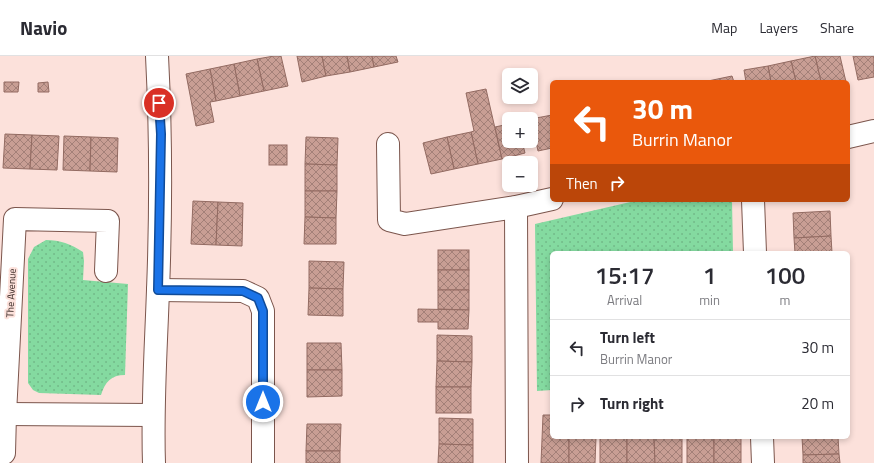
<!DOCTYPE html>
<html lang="en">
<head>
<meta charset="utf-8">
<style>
  body { margin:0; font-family:"Titillium Web",sans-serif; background:#f7f7f7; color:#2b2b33; height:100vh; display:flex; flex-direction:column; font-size:15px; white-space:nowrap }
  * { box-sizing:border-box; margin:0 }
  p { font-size:13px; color:#7c7c81 }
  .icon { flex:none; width:22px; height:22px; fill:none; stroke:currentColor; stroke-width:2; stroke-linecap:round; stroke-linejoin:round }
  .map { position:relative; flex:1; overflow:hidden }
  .details { position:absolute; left:550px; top:195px; width:300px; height:188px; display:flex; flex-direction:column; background:#fff; border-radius:6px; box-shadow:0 2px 6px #0003 }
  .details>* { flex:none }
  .guide { position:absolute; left:550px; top:24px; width:300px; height:122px; border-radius:6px; box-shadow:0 2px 6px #0003; background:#ea580c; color:#fff; overflow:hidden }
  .tools { position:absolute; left:502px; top:12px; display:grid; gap:8px }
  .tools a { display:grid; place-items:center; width:36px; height:36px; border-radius:6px; background:#fff; box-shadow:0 2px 6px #0003; font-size:20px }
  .pin { position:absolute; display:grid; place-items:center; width:34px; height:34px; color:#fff; margin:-17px; border:2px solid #fff; border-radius:50%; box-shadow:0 1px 4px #0007 }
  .me { position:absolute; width:44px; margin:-22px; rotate:0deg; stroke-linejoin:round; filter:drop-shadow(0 0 3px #0008) }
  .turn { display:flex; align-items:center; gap:14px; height:84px; padding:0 16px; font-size:18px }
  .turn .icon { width:52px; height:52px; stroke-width:2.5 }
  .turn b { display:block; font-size:28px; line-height:34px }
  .then { display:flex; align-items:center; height:38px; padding:0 16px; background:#0003; gap:8px; font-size:15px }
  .eta { display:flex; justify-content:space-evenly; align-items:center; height:68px; text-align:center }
  .eta b { font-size:24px; font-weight:600; line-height:28px }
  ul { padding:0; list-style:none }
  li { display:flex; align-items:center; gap:12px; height:56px; padding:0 16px; border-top:1px solid #e1e1e2 }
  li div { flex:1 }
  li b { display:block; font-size:15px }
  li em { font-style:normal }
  header { display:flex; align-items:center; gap:24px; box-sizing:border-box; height:56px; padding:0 20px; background:#fff; border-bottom:1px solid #e1e1e2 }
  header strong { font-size:19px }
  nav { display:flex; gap:22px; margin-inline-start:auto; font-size:14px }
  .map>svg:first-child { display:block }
  .grass { fill:url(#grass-dots) }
  .building { fill:url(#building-cross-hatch); stroke:#936b62 }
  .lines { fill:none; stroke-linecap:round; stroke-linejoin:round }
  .minor-casing { stroke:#7b554c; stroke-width:24 }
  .minor { stroke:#fff; stroke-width:22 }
  .route-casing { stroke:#114b97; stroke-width:10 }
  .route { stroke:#1a73e8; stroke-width:7 }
  .labels { text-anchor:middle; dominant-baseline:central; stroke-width:4; stroke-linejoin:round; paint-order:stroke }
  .street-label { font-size:10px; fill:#2a1a16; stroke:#fce1db }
</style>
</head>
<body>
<header>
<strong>Navio</strong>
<nav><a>Map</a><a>Layers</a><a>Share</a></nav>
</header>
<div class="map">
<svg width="874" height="407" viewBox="0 0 874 407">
  <defs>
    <pattern id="grass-dots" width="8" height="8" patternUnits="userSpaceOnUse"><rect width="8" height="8" fill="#84daa0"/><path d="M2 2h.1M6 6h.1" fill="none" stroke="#72ba89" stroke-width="1.8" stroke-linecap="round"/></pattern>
    <pattern id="building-cross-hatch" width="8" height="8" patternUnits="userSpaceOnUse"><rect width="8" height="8" fill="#c89e94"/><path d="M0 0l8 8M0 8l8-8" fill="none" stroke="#a38078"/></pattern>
  </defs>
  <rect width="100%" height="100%" fill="#fce1db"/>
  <g class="grass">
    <polygon points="639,144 732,144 733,197 552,197 552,334 537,335 535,168"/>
    <path d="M46 184C60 184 71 188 83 196L84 205 83 224 128 228 125 319C111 319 105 326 101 339L39 337 33 334 28 327V203L34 191Z"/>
  </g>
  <g class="building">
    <polygon points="274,0 281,0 288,30 264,35 257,3"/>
    <polygon points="297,0 322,0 326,20 302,26"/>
    <polygon points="322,0 347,0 350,16 326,20"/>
    <polygon points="347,0 372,0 374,11 350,16"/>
    <polygon points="372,0 396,0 398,6 374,11"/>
    <polygon points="815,0 840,0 846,26 821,26"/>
    <polygon points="815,0 821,26 796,26 791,5"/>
    <polygon points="853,0 874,0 874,21 858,24"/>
    <polygon points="257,3 264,35 240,40 234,8"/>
    <polygon points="791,5 796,26 771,26 768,10"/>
    <polygon points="234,8 240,40 216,45 210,13"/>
    <polygon points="768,10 771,26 746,26 744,14"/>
    <polygon points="210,13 216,45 210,46 214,66 196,70 186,18"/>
    <polygon points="732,20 734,26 709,26 708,25"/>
    <polygon points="4,26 19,26 18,36 4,36"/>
    <polygon points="48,26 49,36 38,36 38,27"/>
    <polygon points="486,33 502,103 478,108 471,76 474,75 466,37"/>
    <polygon points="552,59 552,92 538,95 531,63"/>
    <polygon points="509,68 509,85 522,85 525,97 502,103 495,71"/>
    <polygon points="471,76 478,108 454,113 447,81"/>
    <polygon points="5,78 32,79 30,113 3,112"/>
    <polygon points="32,79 59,80 57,114 30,113"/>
    <polygon points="64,80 91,81 90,115 63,114"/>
    <polygon points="91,81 118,82 117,116 90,115"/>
    <polygon points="306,81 338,82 337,109 305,108"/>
    <polygon points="447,81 454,113 431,118 423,87"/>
    <rect x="269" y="89" width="18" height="20"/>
    <polygon points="305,108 337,109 337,135 305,135"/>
    <polygon points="305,135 337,135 336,162 305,161"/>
    <polygon points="193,145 218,146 216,189 191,188"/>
    <polygon points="218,146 243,147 242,190 216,189"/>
    <polygon points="830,155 831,180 794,182 793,157"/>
    <polygon points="305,161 336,162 336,188 304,188"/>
    <polygon points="831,180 832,197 795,197 794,182"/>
    <rect x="438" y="194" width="31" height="20"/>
    <polygon points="309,205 344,206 343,233 309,232"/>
    <rect x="438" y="214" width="31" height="20"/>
    <polygon points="309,232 343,233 343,260 308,259"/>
    <polygon points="438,234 469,234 469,254 438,253"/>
    <polygon points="418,253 469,254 468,273 438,273 438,266 418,266"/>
    <polygon points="437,279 472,280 472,306 437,305"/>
    <polygon points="307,287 341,287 342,314 307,314"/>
    <polygon points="437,305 472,306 471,331 436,331"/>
    <polygon points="307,314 342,314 342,340 307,341"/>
    <rect x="436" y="331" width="35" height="26"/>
    <polygon points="543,359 552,359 552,381 569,381 569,407 541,407"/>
    <polygon points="439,362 473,363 473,389 439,388"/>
    <polygon points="307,368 341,368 340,395 306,395"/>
    <polygon points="569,381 596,381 595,407 569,407"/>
    <rect x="600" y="381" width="27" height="26"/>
    <polygon points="627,381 654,381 655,407 627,407"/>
    <polygon points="654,381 682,381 682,407 655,407"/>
    <rect x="687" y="381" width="27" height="26"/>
    <rect x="714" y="381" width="27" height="26"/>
    <polygon points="802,381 838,381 839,398 803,399"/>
    <polygon points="439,388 473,389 473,407 438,407"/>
    <rect x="306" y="395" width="34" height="12"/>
    <polygon points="839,398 840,407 803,407 803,399"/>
  </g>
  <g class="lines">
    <g class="minor-casing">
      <g id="minor">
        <polyline points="848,81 874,75"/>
        <polyline points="388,88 389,164 405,168 516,151 552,143"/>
        <polyline points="753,144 755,197"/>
        <polyline points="516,151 517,407"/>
        <polyline points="158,234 243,235 258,242 263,255 263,407"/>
        <polyline points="5,358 152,359"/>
        <polyline points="762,381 763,407"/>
        <polyline points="4,397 5,358 15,163 108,165 106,215"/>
        <path d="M154 407C152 349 156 292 158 234 161 156 161 78 157 0"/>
      </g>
    </g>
    <use href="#minor" class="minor"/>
  </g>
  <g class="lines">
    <g class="route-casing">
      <polyline id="route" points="159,47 161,78 158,234 243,235 258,242 263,255 263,346"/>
    </g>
    <use href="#route" class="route"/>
  </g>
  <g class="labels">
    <g class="street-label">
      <text transform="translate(11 237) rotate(-87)">The Avenue</text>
    </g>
  </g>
</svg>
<div class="tools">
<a><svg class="icon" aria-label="layers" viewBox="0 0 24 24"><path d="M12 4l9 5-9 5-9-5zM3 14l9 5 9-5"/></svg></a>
<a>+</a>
<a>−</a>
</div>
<div class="pin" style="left:159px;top:47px;background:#d93025"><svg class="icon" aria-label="arrive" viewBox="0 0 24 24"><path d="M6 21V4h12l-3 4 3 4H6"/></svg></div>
<svg class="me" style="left:263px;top:346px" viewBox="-20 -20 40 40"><circle r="17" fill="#1a73e8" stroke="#fff" stroke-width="3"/><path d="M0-11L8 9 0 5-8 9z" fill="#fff"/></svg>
<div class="guide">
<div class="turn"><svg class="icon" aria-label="left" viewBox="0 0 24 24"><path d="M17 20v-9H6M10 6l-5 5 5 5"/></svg><div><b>30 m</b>Burrin Manor</div></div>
<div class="then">Then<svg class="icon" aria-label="right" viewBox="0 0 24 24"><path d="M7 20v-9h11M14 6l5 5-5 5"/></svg></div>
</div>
<section class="details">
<div class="eta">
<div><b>15:17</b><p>Arrival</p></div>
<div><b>1</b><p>min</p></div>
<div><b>100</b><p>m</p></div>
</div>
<ul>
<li><svg class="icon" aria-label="left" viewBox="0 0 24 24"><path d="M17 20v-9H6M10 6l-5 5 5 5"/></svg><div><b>Turn left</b><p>Burrin Manor</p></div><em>30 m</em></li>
<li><svg class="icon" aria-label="right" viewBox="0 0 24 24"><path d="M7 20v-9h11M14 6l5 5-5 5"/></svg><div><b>Turn right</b></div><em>20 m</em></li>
</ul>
</section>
</div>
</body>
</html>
